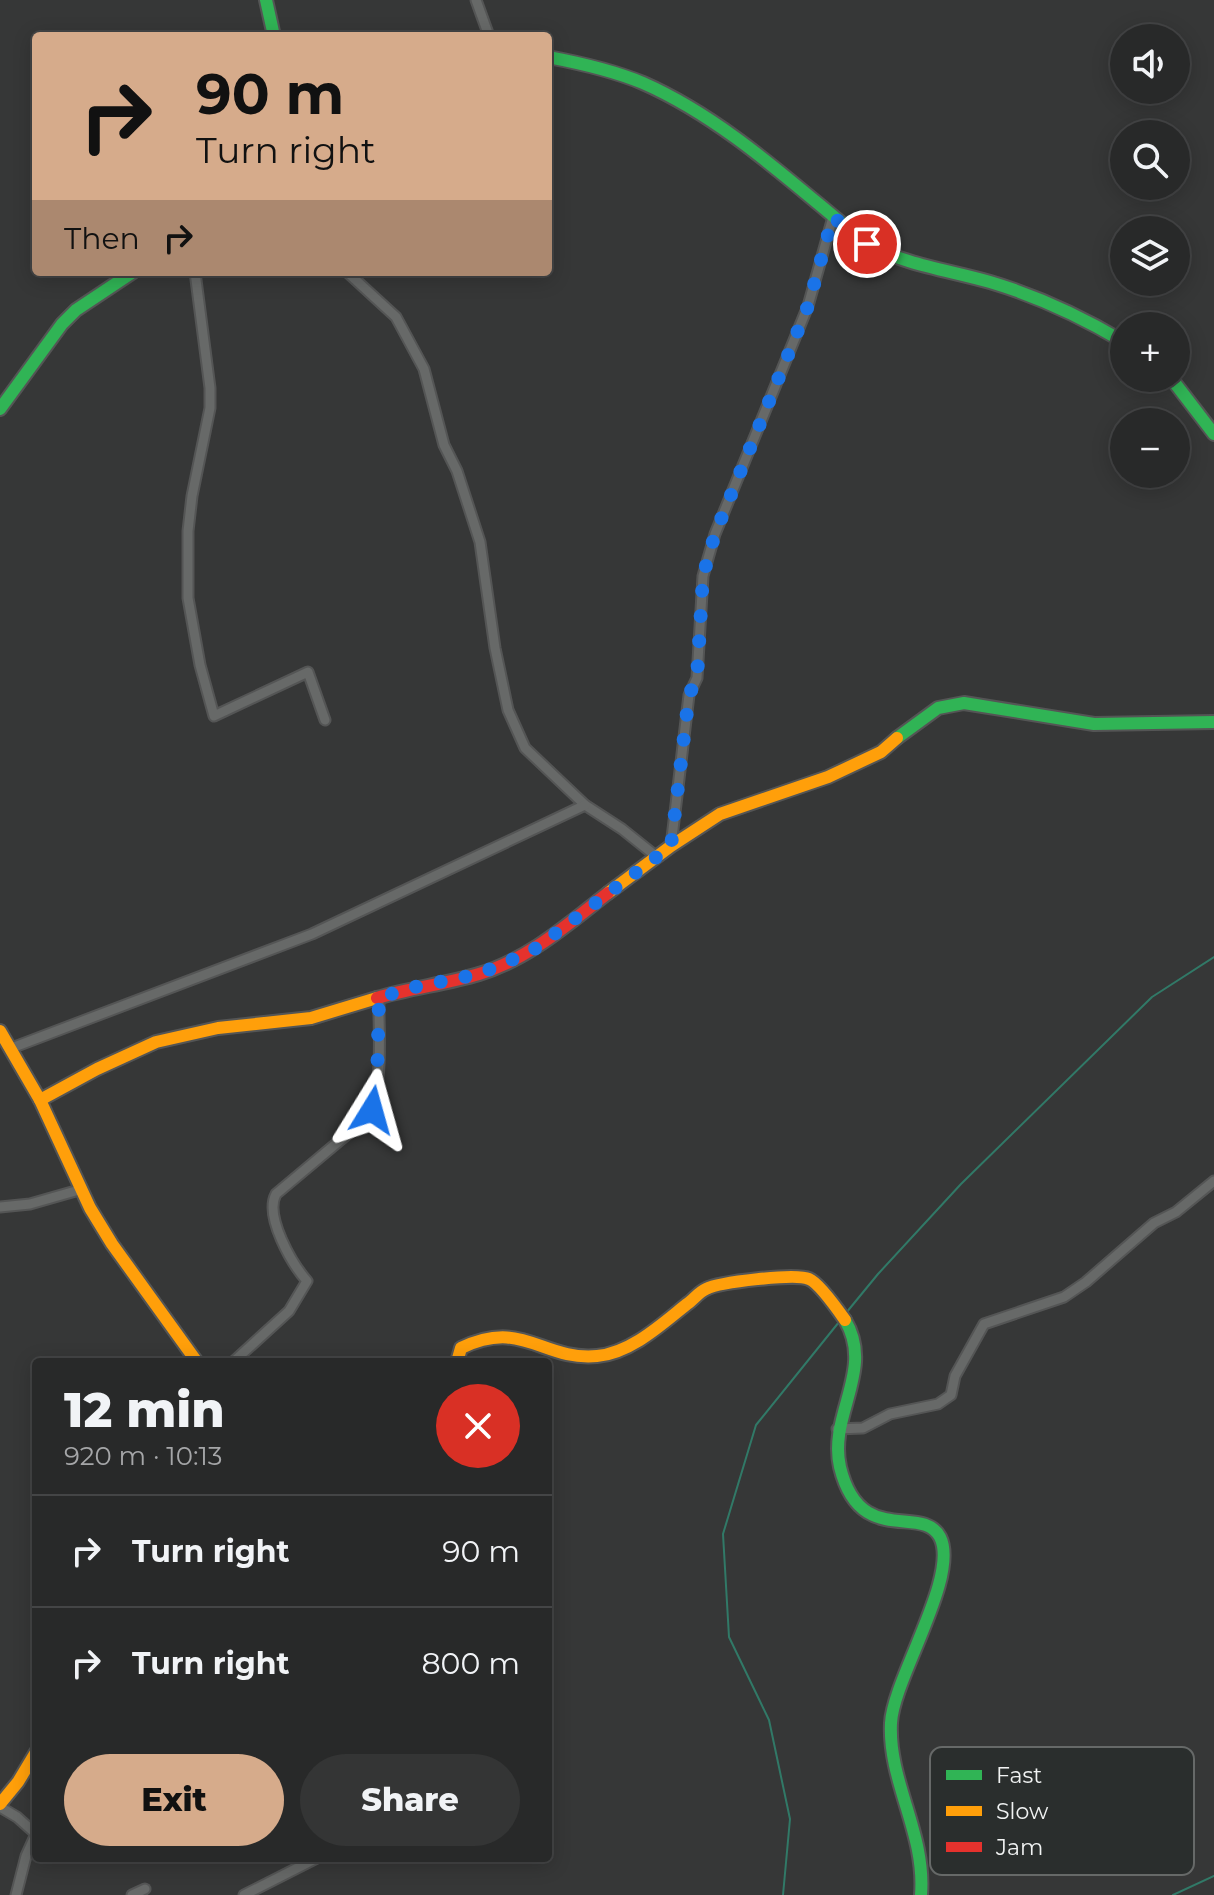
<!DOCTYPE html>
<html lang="en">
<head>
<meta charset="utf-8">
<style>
  body { margin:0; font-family:Montserrat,sans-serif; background:#343535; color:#f1f3f6; height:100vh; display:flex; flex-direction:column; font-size:30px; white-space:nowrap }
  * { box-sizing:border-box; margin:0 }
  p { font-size:26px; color:#a5a6a8 }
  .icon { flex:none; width:44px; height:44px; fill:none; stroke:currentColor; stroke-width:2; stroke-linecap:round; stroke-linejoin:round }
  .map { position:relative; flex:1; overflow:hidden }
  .side { position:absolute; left:32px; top:1358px; width:520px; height:504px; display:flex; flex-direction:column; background:#282929; border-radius:8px; box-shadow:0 4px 20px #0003,0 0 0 2px #444546 }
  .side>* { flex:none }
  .guide { position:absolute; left:32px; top:32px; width:520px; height:244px; border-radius:8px; box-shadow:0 4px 20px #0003,0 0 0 2px #444546; background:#d6ab8b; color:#111; overflow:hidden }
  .buttons { position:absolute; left:1110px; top:24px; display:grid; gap:16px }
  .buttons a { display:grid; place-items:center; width:80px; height:80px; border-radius:50%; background:#282929; box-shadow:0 4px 20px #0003,0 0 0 2px #444546; font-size:40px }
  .pin { position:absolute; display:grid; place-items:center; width:68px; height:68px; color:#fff; margin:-34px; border:4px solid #fff; border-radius:50%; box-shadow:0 2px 8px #0007 }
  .me { position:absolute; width:88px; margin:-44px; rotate:8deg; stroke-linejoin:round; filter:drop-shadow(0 0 6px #0008) }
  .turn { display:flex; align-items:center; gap:28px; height:168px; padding:0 32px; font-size:36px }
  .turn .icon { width:104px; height:104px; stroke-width:2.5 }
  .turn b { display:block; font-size:56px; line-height:68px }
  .then { display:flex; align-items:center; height:76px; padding:0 32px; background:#0003; gap:16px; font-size:30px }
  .round { display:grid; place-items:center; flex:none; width:84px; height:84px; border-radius:42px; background:#343535 }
  .overview { display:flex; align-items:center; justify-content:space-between; height:136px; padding:0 32px }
  h1 { font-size:48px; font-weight:800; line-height:60px }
  .button { display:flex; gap:16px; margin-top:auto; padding:16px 32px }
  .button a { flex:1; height:92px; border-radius:48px; background:#d6ab8b; color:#111; font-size:32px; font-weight:800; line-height:92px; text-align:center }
  .button a+a { background:#343535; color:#f1f3f6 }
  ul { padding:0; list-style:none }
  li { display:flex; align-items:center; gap:24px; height:112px; padding:0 32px; border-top:2px solid #444546 }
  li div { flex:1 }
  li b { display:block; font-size:30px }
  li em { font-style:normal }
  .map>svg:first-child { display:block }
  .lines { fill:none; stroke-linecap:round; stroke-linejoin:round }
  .stream { stroke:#317967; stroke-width:2 }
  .street-casing { stroke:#545555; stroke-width:13 }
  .fast-casing { stroke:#545555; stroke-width:16 }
  .slow-casing { stroke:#545555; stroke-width:16 }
  .jam-casing { stroke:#545555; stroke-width:16 }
  .street { stroke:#676968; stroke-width:9 }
  .fast { stroke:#30b455; stroke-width:12 }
  .slow { stroke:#ff9f0a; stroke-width:12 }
  .jam { stroke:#e5322d; stroke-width:12 }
  .route { stroke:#1a73e8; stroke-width:14; stroke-dasharray:0 25.2 }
  .key { fill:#2a2e2d; stroke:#666968; stroke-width:2 }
  .key-label { font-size:22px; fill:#f1f3f3 }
</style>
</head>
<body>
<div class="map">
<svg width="1214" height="1895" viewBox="0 0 1214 1895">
  <rect width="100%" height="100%" fill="#363737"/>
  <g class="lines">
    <g class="stream">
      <polyline points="846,1313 878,1274 961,1184 1152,997 1214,957"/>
      <polyline points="783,1895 790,1819 769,1720 729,1637 723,1534 756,1425 839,1322"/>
      <polyline points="1173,1895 1214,1876"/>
    </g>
    <g class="street-casing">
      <g id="street">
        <polyline points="476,0 489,36"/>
        <polyline points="195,272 210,388 210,408 192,496 188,531 188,598 200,665 214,716 308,672 325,720"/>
        <polyline points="347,272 396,317 424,369 444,445 457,471 480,542 495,648 508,710 525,748 585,805 622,829 657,857"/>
        <polyline points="671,846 689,695 697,678 703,576 715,534 808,306 833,217"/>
        <polyline points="9,1049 312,934 585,805"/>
        <polyline points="0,1207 30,1204 79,1190"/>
        <path d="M233 1362 289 1311 307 1281C292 1264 264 1216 276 1194L362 1122C386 1094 378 1035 379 998"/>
        <polyline points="837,1429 863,1428 890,1414 938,1404 951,1395 955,1376 984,1324 1064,1297 1086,1282 1154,1223 1176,1212 1214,1181"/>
        <polyline points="0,1807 17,1817 36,1834 26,1856 16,1895"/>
        <polyline points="132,1895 145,1889"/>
        <polyline points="244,1895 317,1858"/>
      </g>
    </g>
    <g class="fast-casing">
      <g id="fast">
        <polyline points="266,0 274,36"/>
        <path d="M548 57C580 63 612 70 643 83 727 120 796 187 867 244 906 265 948 270 990 282 1037 296 1082 317 1124 342"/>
        <polyline points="1171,378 1214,434"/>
        <polyline points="0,409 62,324 76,310 133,272"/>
        <polyline points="897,738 938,708 964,703 1094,724 1214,722"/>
        <path d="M845 1320C875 1370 828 1415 840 1467 860 1549 922 1503 940 1537 960 1576 893 1679 891 1723 888 1782 926 1833 921 1895"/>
      </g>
    </g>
    <g class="slow-casing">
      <g id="slow">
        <polyline points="608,893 671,846 720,814 828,777 881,752 897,738"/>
        <polyline points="0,1031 40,1100 90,1208 112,1244 197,1362"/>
        <polyline points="40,1100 97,1069 156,1042 218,1028 311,1018 377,998"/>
        <path d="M457 1362 461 1348C523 1318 542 1361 597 1356 631 1353 662 1324 687 1304 693 1300 699 1292 706 1289 719 1282 796 1273 809 1279 819 1283 838 1310 845 1320"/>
        <polyline points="0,1804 18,1782 36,1752"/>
      </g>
    </g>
    <g class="jam-casing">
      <path id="jam" d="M377 998C410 988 446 984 479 974 529 959 568 924 608 893"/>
    </g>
    <use href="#street" class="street"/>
    <use href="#fast" class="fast"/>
    <use href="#slow" class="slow"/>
    <use href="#jam" class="jam"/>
  </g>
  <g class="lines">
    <polyline class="route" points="372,1110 377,1083 379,998 410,988 479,974 532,951 671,846 689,695 697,678 703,576 715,534 808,306 833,217 867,244"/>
  </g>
  <rect x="930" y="1747" width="264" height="128" rx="12" class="key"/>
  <rect x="946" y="1770" width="36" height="10" fill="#30b455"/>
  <rect x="946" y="1806" width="36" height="10" fill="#ff9f0a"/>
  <rect x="946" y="1842" width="36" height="10" fill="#e5322d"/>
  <g class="key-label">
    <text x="996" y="1783">Fast</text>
    <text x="996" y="1819">Slow</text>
    <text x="996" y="1855">Jam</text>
  </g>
</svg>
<div class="buttons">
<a><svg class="icon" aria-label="sound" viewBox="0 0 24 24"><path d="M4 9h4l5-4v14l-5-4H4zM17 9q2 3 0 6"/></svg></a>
<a><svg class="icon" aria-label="search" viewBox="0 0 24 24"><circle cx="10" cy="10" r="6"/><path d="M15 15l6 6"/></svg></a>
<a><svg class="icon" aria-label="layers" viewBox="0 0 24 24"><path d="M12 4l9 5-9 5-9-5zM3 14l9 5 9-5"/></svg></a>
<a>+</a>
<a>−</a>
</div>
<div class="pin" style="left:867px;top:244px;background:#d93025"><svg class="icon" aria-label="arrive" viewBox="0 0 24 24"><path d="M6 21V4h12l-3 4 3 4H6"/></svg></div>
<svg class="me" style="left:372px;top:1110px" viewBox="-20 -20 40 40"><path d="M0-17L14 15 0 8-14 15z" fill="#1a73e8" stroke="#fff" stroke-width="4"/></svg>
<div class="guide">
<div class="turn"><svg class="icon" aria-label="right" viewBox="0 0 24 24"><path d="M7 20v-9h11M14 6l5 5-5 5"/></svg><div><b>90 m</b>Turn right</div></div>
<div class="then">Then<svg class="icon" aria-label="right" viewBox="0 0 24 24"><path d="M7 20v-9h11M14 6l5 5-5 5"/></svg></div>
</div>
<section class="side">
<div class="overview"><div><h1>12 min</h1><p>920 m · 10:13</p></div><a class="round" style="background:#d93025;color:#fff"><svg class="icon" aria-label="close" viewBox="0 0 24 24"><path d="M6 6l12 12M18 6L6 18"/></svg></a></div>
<ul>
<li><svg class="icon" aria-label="right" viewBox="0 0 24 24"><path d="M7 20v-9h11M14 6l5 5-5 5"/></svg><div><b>Turn right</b></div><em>90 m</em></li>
<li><svg class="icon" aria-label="right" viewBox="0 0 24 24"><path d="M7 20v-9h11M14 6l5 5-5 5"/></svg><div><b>Turn right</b></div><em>800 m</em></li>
</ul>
<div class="button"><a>Exit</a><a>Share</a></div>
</section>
</div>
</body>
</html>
